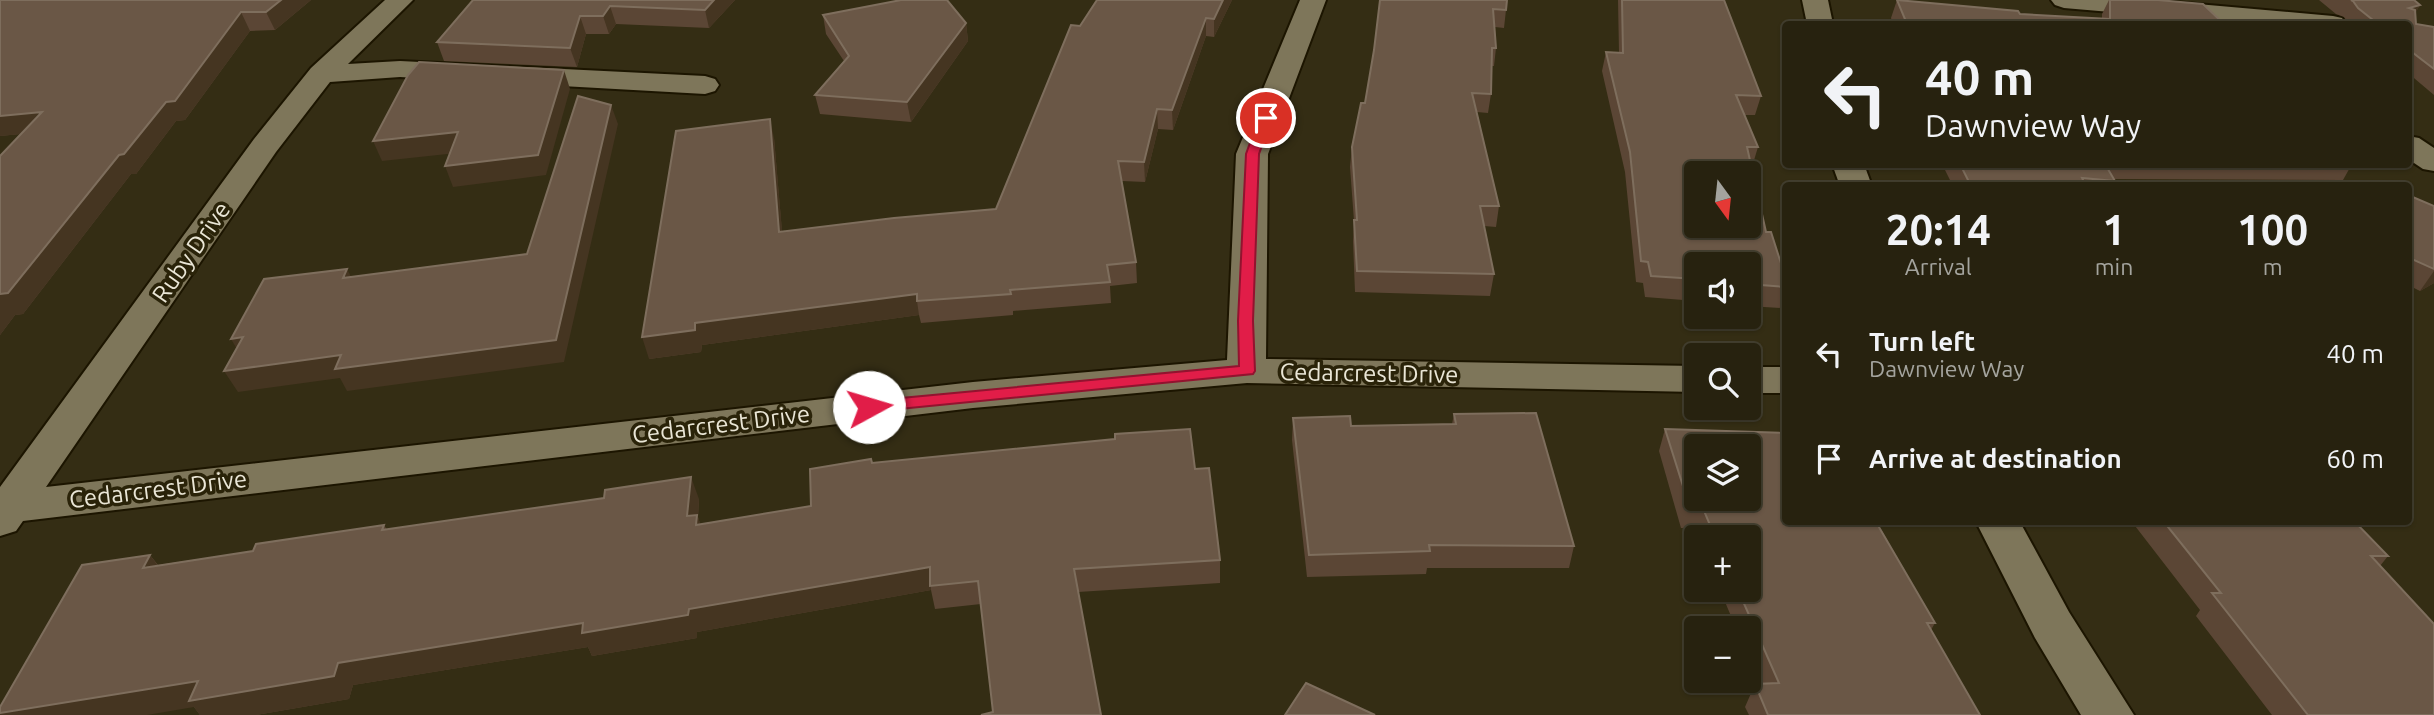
<!DOCTYPE html>
<html lang="en">
<head>
<meta charset="utf-8">
<style>
  body { margin:0; font-family:Ubuntu,sans-serif; background:#2f2a18; color:#f1f3f6; height:100vh; display:flex; flex-direction:column; font-size:26px; white-space:nowrap }
  * { box-sizing:border-box; margin:0 }
  p { font-size:23px; color:#a4a49e }
  .icon { flex:none; width:38px; height:38px; fill:none; stroke:currentColor; stroke-width:2; stroke-linecap:round; stroke-linejoin:round }
  .map { position:relative; flex:1; overflow:hidden }
  .side { position:absolute; left:1782px; top:182px; width:630px; height:343px; display:flex; flex-direction:column; background:#27220f; border-radius:7px; box-shadow:0 2px 5px #0004,0 0 0 2px #433f2f }
  .side>* { flex:none }
  .banner { position:absolute; left:1782px; top:21px; width:630px; height:147px; border-radius:7px; box-shadow:0 2px 5px #0004,0 0 0 2px #433f2f; background:#27220f; color:#f1f3f6; overflow:hidden }
  .needle { width:46px; rotate:165deg }
  .controls { position:absolute; left:1684px; top:161px; display:grid; gap:14px }
  .controls a { display:grid; place-items:center; width:77px; height:77px; border-radius:7px; background:#27220f; box-shadow:0 2px 5px #0004,0 0 0 2px #433f2f; font-size:35px }
  .pin { position:absolute; display:grid; place-items:center; width:60px; height:60px; color:#fff; margin:-30px; border:4px solid #fff; border-radius:50%; box-shadow:0 2px 7px #0007 }
  .me { position:absolute; width:77px; margin:-38px; rotate:84deg; stroke-linejoin:round; filter:drop-shadow(0 0 5px #0008) }
  .turn { display:flex; align-items:center; gap:24px; height:147px; padding:0 28px; font-size:32px }
  .turn .icon { width:91px; height:91px; stroke-width:2.5 }
  .turn b { display:block; font-size:49px; line-height:60px }
  .eta { display:flex; justify-content:space-evenly; align-items:center; height:119px; text-align:center }
  .eta b { font-size:42px; font-weight:600; line-height:49px }
  ul { padding:0; list-style:none }
  li { display:flex; align-items:center; gap:21px; height:105px; padding:0 28px }
  li div { flex:1 }
  li b { display:block; font-size:26px }
  li em { font-style:normal }
  .map>svg:first-child { display:block }
  .lines { fill:none; stroke-linecap:round; stroke-linejoin:round }
  .minor-casing { stroke:#1c1500; stroke-width:4 }
  .minor { fill:#7e765a; fill-rule:evenodd }
  .wall { fill:#5b4635 }
  .shaded-wall { fill:#453521 }
  .building { fill:#6a5746; stroke:#7e6e5d; stroke-width:2; fill-rule:evenodd }
  .route { fill:#e11d48; stroke:#92132f; stroke-width:2 }
  .labels { text-anchor:middle; dominant-baseline:central; stroke-width:7; stroke-linejoin:round; paint-order:stroke }
  .street-label { font-size:24px; fill:#eae6d6; stroke:#2a2309 }
</style>
</head>
<body>
<div class="map">
<svg width="2434" height="715" viewBox="0 0 2434 715">
  <rect width="100%" height="100%" fill="#342d14"/>
  <g class="lines">
    <g class="minor-casing">
      <g id="minor">
        <polygon points="385,0 413,0 348,64 400,61 705,76 715,79 719,85 715,91 705,94 400,77 330,82 276,152 46,487 973,382 1227,360 1236,154 1300,0 1326,0 1268,154 1266,359 1696,366 1696,392 1247,383 973,408 23,521 16,531 0,536 0,487 254,139 311,68"/>
        <polygon points="1802,0 1828,0 1833,24 1807,24"/>
        <polygon points="2051,0 2152,0 2333,16 2342,18 2346,24 2250,24 2064,8 2055,5"/>
        <polygon points="2408,136 2419,138 2434,148 2434,171 2423,169 2408,159"/>
        <polygon points="1832,164 1864,164 1872,186 1840,186"/>
        <rect x="1748" y="367" width="37" height="26"/>
        <polygon points="1976,522 2020,522 2069,612 2134,715 2081,715 2035,638"/>
      </g>
    </g>
    <use href="#minor" class="minor"/>
  </g>
  <g class="wall">
    <polygon points="0,0 311,0 275,30 250,31 185,120 176,121 136,174 131,174 23,314 15,315 0,335 0,156 20,134 0,136"/>
    <polygon points="473,0 735,0 709,28 616,24 609,34 586,34 577,67 444,61 437,42"/>
    <polygon points="1232,0 1214,37 1206,36 1173,130 1158,129 1145,182 1122,181 1136,262 1137,283 1110,286 1111,303 1013,311 1013,315 921,323 919,315 702,345 701,352 649,359 774,138 782,232 996,209 1080,26"/>
    <polygon points="1380,0 1506,10 1504,28 1495,27 1496,48 1494,66 1491,66 1491,94 1488,113 1477,112 1499,206 1496,227 1484,226 1494,274 1490,296 1355,292 1353,241 1354,221 1350,167 1352,147 1365,103 1374,50"/>
    <polygon points="1618,0 1724,0 1761,96 1755,115 1745,115 1758,147 1752,167 1766,232 1785,276 1785,297 1781,308 1748,306 1748,264 1696,264 1696,301 1645,297 1643,283 1636,282 1625,172 1602,71 1606,52 1619,53"/>
    <polygon points="1897,0 2020,14 2102,19 2102,14 2109,0 2158,0 2224,24 1893,24 1891,18"/>
    <polygon points="2319,0 2414,0 2420,5 2415,13 2416,24 2434,27 2434,95 2408,73 2408,24 2349,24 2344,17 2336,14"/>
    <polygon points="823,15 966,23 968,41 911,122 820,114 815,95 844,61 826,34"/>
    <polygon points="1942,164 2352,164 2343,180 2114,179 2115,181 2113,186 1953,186"/>
    <polygon points="2408,195 2434,206 2434,283 2420,291 2408,285"/>
    <polygon points="1454,414 1574,546 1569,568 1427,568 1426,574 1307,577 1292,440 1293,418 1351,426 1452,424"/>
    <polygon points="1665,429 1785,522 1879,522 1878,524 1935,623 1931,630 1980,715 1749,715 1745,707 1755,684 1760,684 1748,657 1748,628 1736,628 1720,590 1748,590 1748,537 1698,537 1694,529 1681,528 1659,451"/>
    <polygon points="872,463 1195,469 1220,560 1220,583 1078,592 993,712 981,604 935,609 931,590 697,632 697,638 592,656 588,647 353,685 349,699 256,715 200,715 194,707 150,555 158,565 253,551 384,525 387,530 699,499 698,517 700,524 811,506"/>
    <polygon points="2132,522 2355,522 2388,556 2380,566 2434,715 2272,715 2196,616 2200,610"/>
  </g>
  <g class="shaded-wall">
    <polygon points="281,0 311,0 275,30 266,12"/>
    <polygon points="714,0 735,0 709,28 705,10"/>
    <polygon points="1223,0 1232,0 1214,37 1214,19"/>
    <polygon points="2420,5 2411,21 2409,8"/>
    <polygon points="610,6 616,24 609,34 603,16"/>
    <polygon points="241,12 250,31 185,120 176,121 136,174 131,174 23,314 15,315 0,335 0,294"/>
    <polygon points="580,16 586,34 577,67 570,48"/>
    <polygon points="1206,18 1206,36 1173,130 1172,110"/>
    <polygon points="966,23 968,41 911,122 907,102"/>
    <polygon points="564,70 570,89 546,175 453,187 445,166"/>
    <polygon points="611,105 618,124 564,362 347,391 340,378 238,392 224,371 341,355 556,340"/>
    <polygon points="1157,109 1158,129 1145,182 1144,162"/>
    <polygon points="42,112 54,131 0,136 0,116"/>
    <polygon points="770,119 774,138 784,253 779,232"/>
    <polygon points="458,132 466,152 382,161 373,141"/>
    <polygon points="347,269 358,290 343,278"/>
    <polygon points="2434,271 2434,283 2420,291"/>
    <polygon points="917,294 917,301 919,315 702,345 701,352 649,359 642,337 695,323"/>
    <polygon points="243,337 244,361 231,339"/>
    <polygon points="691,477 699,499 698,517 705,537 687,516"/>
    <polygon points="150,555 167,578 143,568"/>
    <polygon points="930,567 931,590 697,632 697,638 592,656 588,647 353,685 349,699 256,715 200,715 194,707 147,715 0,715 0,713 198,681 338,663 583,623 689,609"/>
  </g>
  <g class="building">
    <polygon points="0,0 281,0 266,12 241,12 175,101 166,102 124,154 119,155 8,293 0,294 0,156 42,112 0,116"/>
    <polygon points="473,0 714,0 705,10 610,6 603,16 580,16 570,48 437,42"/>
    <polygon points="901,0 947,0 966,23 907,102 815,95 849,56 823,15"/>
    <polygon points="1097,0 1223,0 1214,19 1206,18 1172,110 1157,109 1144,162 1118,161 1136,262 1107,265 1110,282 1010,290 1011,294 917,301 917,294 695,323 695,330 642,337 676,131 770,119 779,232 894,218 996,209 1071,25 1080,26"/>
    <polygon points="1380,0 1507,0 1506,10 1493,9 1496,48 1492,48 1491,94 1472,93 1499,206 1480,206 1494,274 1357,271 1354,220 1357,220 1352,147 1361,103 1365,103 1374,50"/>
    <path d="M1622 0H1724L1761 96 1736 95 1758 147H1747L1766 232H1771L1785 276V287L1748 284V264H1696V279L1651 276 1648 262 1641 261 1630 152 1606 52 1623 53ZM1696 173H1748V226H1696Z"/>
    <polygon points="1897,0 2018,11 2020,14 2110,19 2110,0 2158,0 2203,4 2224,24 1907,24"/>
    <polygon points="2351,0 2414,0 2420,5 2409,8 2415,10 2416,24 2434,27 2434,69 2408,49 2408,24 2378,24 2358,8 2353,1"/>
    <polygon points="419,62 564,70 538,155 445,166 458,132 373,141 408,75"/>
    <polygon points="578,96 611,105 556,340 335,369 341,355 224,371 243,337 231,339 264,279 347,269 343,278 527,254"/>
    <polygon points="1960,164 2105,164 2115,181 2082,178 2086,186 1971,186"/>
    <polygon points="2408,195 2434,206 2434,269 2412,259 2408,261"/>
    <polygon points="1536,413 1574,546 1429,545 1430,551 1309,555 1293,418 1350,416 1351,426 1456,424 1454,414"/>
    <polygon points="1190,429 1195,469 1209,468 1220,560 1074,569 1101,715 981,715 993,712 978,581 930,586 930,567 689,609 688,615 582,633 583,623 338,663 334,676 189,701 198,681 0,713 0,707 82,565 150,555 143,568 253,551 256,544 384,525 382,530 604,498 605,490 691,477 687,516 697,515 696,525 811,506 810,469 871,459 872,463 1115,439 1115,434"/>
    <path d="M1665 429 1785 433V522H1876L1935 623H1927L1980 715H1768L1755 684 1779 683 1738 590H1748V537H1715L1702 506 1689 505ZM1696 446H1748V499H1696Z"/>
    <polygon points="2164,522 2355,522 2388,556 2371,556 2434,624 2434,715 2308,715 2212,593 2221,593"/>
    <polygon points="1306,683 1375,715 1285,715"/>
  </g>
  <polygon class="route" points="1266,114 1272,118 1259,154 1253,321 1255,371 1253,374 869,412 863,411 861,407 869,401 1239,366 1238,321 1246,154 1259,118"/>
  <g class="labels">
    <g class="street-label">
      <text transform="translate(191 252) rotate(-55)">Ruby Drive</text>
      <text transform="translate(1369 373) rotate(1)">Cedarcrest Drive</text>
      <text transform="translate(721 424) rotate(-7)">Cedarcrest Drive</text>
      <text transform="translate(158 489) rotate(-7)">Cedarcrest Drive</text>
    </g>
  </g>
</svg>
<div class="controls">
<a><svg class="needle" viewBox="-14 -14 28 28"><path d="M0-13l5 13h-10z" fill="#e53935"/><path d="M0 13l5-13h-10z" fill="#a4a49e"/></svg></a>
<a><svg class="icon" aria-label="sound" viewBox="0 0 24 24"><path d="M4 9h4l5-4v14l-5-4H4zM17 9q2 3 0 6"/></svg></a>
<a><svg class="icon" aria-label="search" viewBox="0 0 24 24"><circle cx="10" cy="10" r="6"/><path d="M15 15l6 6"/></svg></a>
<a><svg class="icon" aria-label="layers" viewBox="0 0 24 24"><path d="M12 4l9 5-9 5-9-5zM3 14l9 5 9-5"/></svg></a>
<a>+</a>
<a>−</a>
</div>
<div class="pin" style="left:1266px;top:118px;background:#d93025"><svg class="icon" aria-label="arrive" viewBox="0 0 24 24"><path d="M6 21V4h12l-3 4 3 4H6"/></svg></div>
<svg class="me" style="left:869px;top:407px" viewBox="-20 -20 40 40"><circle r="19" fill="#fff"/><path d="M0-13L10 11 0 6-10 11z" fill="#e11d48"/></svg>
<div class="banner">
<div class="turn"><svg class="icon" aria-label="left" viewBox="0 0 24 24"><path d="M17 20v-9H6M10 6l-5 5 5 5"/></svg><div><b>40 m</b>Dawnview Way</div></div>
</div>
<section class="side">
<div class="eta">
<div><b>20:14</b><p>Arrival</p></div>
<div><b>1</b><p>min</p></div>
<div><b>100</b><p>m</p></div>
</div>
<ul>
<li><svg class="icon" aria-label="left" viewBox="0 0 24 24"><path d="M17 20v-9H6M10 6l-5 5 5 5"/></svg><div><b>Turn left</b><p>Dawnview Way</p></div><em>40 m</em></li>
<li><svg class="icon" aria-label="arrive" viewBox="0 0 24 24"><path d="M6 21V4h12l-3 4 3 4H6"/></svg><div><b>Arrive at destination</b></div><em>60 m</em></li>
</ul>
</section>
</div>
</body>
</html>
